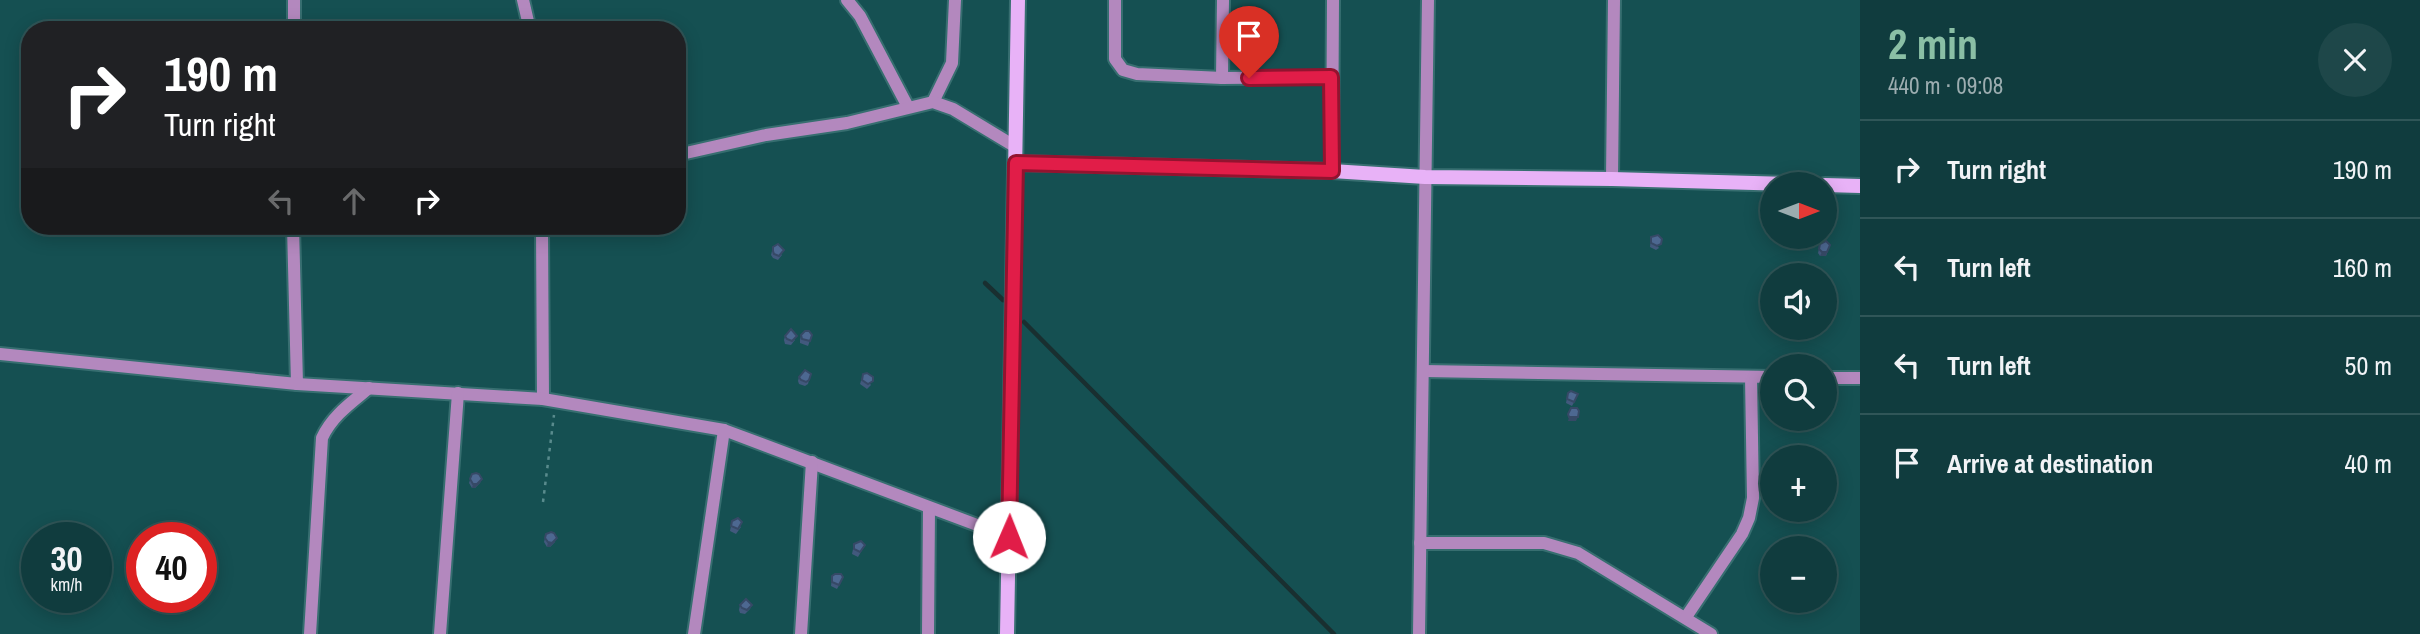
<!DOCTYPE html>
<html lang="en">
<head>
<meta charset="utf-8">
<style>
  body { margin:0; font-family:"Archivo Narrow",sans-serif; background:#1e4749; color:#f1f3f6; height:100vh; display:flex; flex-direction:column; font-size:26px; white-space:nowrap }
  * { box-sizing:border-box; margin:0 }
  p { font-size:23px; color:#9cadb0 }
  .icon { flex:none; width:38px; height:38px; fill:none; stroke:currentColor; stroke-width:2; stroke-linecap:round; stroke-linejoin:round }
  .map { position:relative; flex:1; overflow:hidden }
  .sheet { display:flex; flex-direction:column; background:#103c3e; width:560px }
  .sheet>* { flex:none }
  .top-card { position:absolute; left:21px; top:21px; width:665px; height:214px; border-radius:28px; box-shadow:0 4px 18px #0003,0 0 0 2px #305658; background:#202124; color:#fff; overflow:hidden }
  .needle { width:46px; rotate:90deg }
  .controls { position:absolute; left:1760px; top:172px; display:grid; gap:14px }
  .controls a { display:grid; place-items:center; width:77px; height:77px; border-radius:50%; background:#103c3e; box-shadow:0 4px 18px #0003,0 0 0 2px #305658; font-size:35px }
  .speed { position:absolute; left:21px; top:522px; display:flex; gap:14px; font-size:35px; font-weight:700; text-align:center }
  .speed>* { display:grid; place-content:center; width:91px; height:91px; border-radius:50%; background:#103c3e; box-shadow:0 4px 18px #0003,0 0 0 2px #305658; line-height:1 }
  .speed small { font-size:18px; font-weight:400 }
  .speed .limit { border:10px solid #d22; background:#fff; color:#111 }
  .pin { position:absolute; display:grid; place-items:center; width:60px; height:60px; color:#fff; margin:-72px -30px; border-radius:50% 50% 50% 0; rotate:-45deg; box-shadow:0 0 7px #0007 }
  .pin .icon { rotate:45deg }
  .me { position:absolute; width:77px; margin:-38px; rotate:1deg; stroke-linejoin:round; filter:drop-shadow(0 0 5px #0008) }
  .turn { display:flex; align-items:center; gap:24px; height:147px; padding:0 28px; font-size:32px }
  .turn .icon { width:91px; height:91px; stroke-width:2.5 }
  .turn b { display:block; font-size:49px; line-height:60px }
  .lanes { display:flex; align-items:center; height:66px; padding:0 28px; background:#0003; justify-content:center; gap:35px; direction:ltr }
  .lanes .off { opacity:.35 }
  .round { display:grid; place-items:center; flex:none; width:74px; height:74px; border-radius:37px; background:#1e4749 }
  .head { display:flex; align-items:center; justify-content:space-between; height:119px; padding:0 28px }
  h1 { font-size:42px; font-weight:700; line-height:52px; color:#8abfa5 }
  ul { padding:0; list-style:none }
  li { display:flex; align-items:center; gap:21px; height:98px; padding:0 28px; border-top:2px solid #305658 }
  li div { flex:1 }
  li b { display:block; font-size:26px }
  li em { font-style:normal }
  main { display:flex; flex:1; min-height:0 }
  .map>svg:first-child { display:block }
  .lines { fill:none; stroke-linecap:round; stroke-linejoin:round }
  .stream { stroke:#192f30; stroke-width:4.5 }
  .street-casing { stroke:#376e70; stroke-width:16 }
  .secondary-casing { stroke:#376e70; stroke-width:18 }
  .path { stroke:#598b8d; stroke-width:2.5; stroke-dasharray:3.5 5; stroke-linecap:butt }
  .street { stroke:#b388be; stroke-width:12 }
  .secondary { stroke:#e8b2f7; stroke-width:14 }
  .wall { fill:#42597d }
  .shaded-wall { fill:#364966 }
  .building { fill:#4d6891; stroke:#364966; stroke-width:2 }
  .route-casing { stroke:#92132f; stroke-width:18 }
  .route { stroke:#e11d48; stroke-width:12 }
</style>
</head>
<body>
<main>
<div class="map">
<svg width="1860" height="634" viewBox="0 0 1860 634">
  <rect width="100%" height="100%" fill="#155052"/>
  <g class="lines">
    <g class="stream">
      <polyline points="985,283 1003,300"/>
      <polyline points="1024,322 1334,634"/>
    </g>
    <g class="street-casing">
      <g id="street">
        <polyline points="523,0 530,30"/>
        <polyline points="847,0 860,16 908,107"/>
        <polyline points="1115,0 1115,59 1123,70 1137,74 1222,78 1331,77"/>
        <polyline points="294,30 294,0"/>
        <polyline points="1222,78 1223,0"/>
        <polyline points="933,102 952,63 955,0"/>
        <polyline points="677,155 766,135 847,123 933,102 953,109 1016,147"/>
        <polyline points="1332,171 1333,0"/>
        <polyline points="1612,179 1614,0"/>
        <polyline points="293,226 297,384"/>
        <polyline points="542,226 543,399"/>
        <polyline points="0,354 297,384 543,399 724,430 1009,537"/>
        <polyline points="1424,371 1773,377"/>
        <polyline points="1825,378 1860,378"/>
        <polyline points="1420,543 1544,543 1578,553 1711,634"/>
        <polyline points="1686,617 1742,534 1749,518 1753,498 1751,377"/>
        <path d="M310 634 322 438C332 416 351 403 369 388"/>
        <polyline points="440,634 458,393"/>
        <polyline points="694,634 724,430"/>
        <polyline points="801,634 812,462"/>
        <polyline points="928,634 929,508"/>
        <polyline points="1419,634 1428,0"/>
      </g>
    </g>
    <g class="secondary-casing">
      <g id="secondary">
        <polyline points="1016,163 1332,171 1425,177 1612,179 1787,184"/>
        <polyline points="1825,185 1860,186"/>
        <polyline points="1007,634 1018,0"/>
      </g>
    </g>
    <polyline class="path" points="543,502 554,415"/>
    <use href="#street" class="street"/>
    <use href="#secondary" class="secondary"/>
  </g>
  <g class="wall">
    <polygon points="1651,237 1659,248 1656,250 1650,247"/>
    <polygon points="1820,244 1828,250 1826,256 1820,256 1818,253"/>
    <polygon points="773,247 782,255 778,260 773,258 771,255"/>
    <polygon points="801,335 812,335 808,346 800,343 800,340"/>
    <polygon points="785,336 795,340 791,345 785,344 784,340"/>
    <polygon points="863,374 871,385 867,389 860,384"/>
    <polygon points="799,377 809,380 808,384 805,386 799,384 798,381"/>
    <polygon points="1568,393 1576,399 1572,406 1566,403"/>
    <polygon points="472,474 482,479 480,483 475,488 472,488 469,483"/>
    <polygon points="732,521 741,527 736,534 730,531"/>
    <polygon points="546,534 555,542 550,547 547,547 544,542"/>
    <polygon points="854,544 865,545 858,557 852,554"/>
    <polygon points="832,576 841,582 837,589 831,586"/>
    <polygon points="740,605 752,605 750,609 745,614 740,613 739,610"/>
  </g>
  <g class="shaded-wall">
    <polygon points="1822,252 1827,252 1826,256 1820,256"/>
    <polygon points="1569,417 1578,417 1576,421 1568,421"/>
    <polygon points="482,479 480,483 475,488 472,488 473,484"/>
    <polygon points="557,538 555,542 550,547 547,547 548,542"/>
  </g>
  <g class="building">
    <polygon points="1658,235 1662,239 1661,244 1657,246 1651,243 1651,237"/>
    <polygon points="1826,241 1830,245 1827,252 1822,252 1819,249 1820,244"/>
    <polygon points="778,244 784,250 779,256 774,254 773,251 773,247"/>
    <polygon points="791,329 797,336 792,341 787,339 785,336"/>
    <polygon points="805,331 809,331 812,335 810,341 802,339 801,335"/>
    <polygon points="805,370 811,374 809,380 806,382 801,380 799,377"/>
    <polygon points="867,373 873,377 873,381 868,384 862,380 863,374"/>
    <polygon points="1571,391 1578,394 1574,402 1567,399 1568,393"/>
    <polygon points="1571,408 1577,408 1579,411 1578,417 1569,417 1568,414"/>
    <polygon points="476,473 479,474 482,479 477,484 473,484 470,479 472,474"/>
    <polygon points="738,518 742,522 738,529 731,526 732,521"/>
    <polygon points="551,532 554,533 557,538 552,543 548,542 545,538 546,534"/>
    <polygon points="861,541 865,545 860,552 854,549 854,544"/>
    <polygon points="835,574 841,574 843,577 839,585 832,582 832,576"/>
    <polygon points="746,599 752,605 747,610 742,608 740,605"/>
  </g>
  <g class="lines">
    <g class="route-casing">
      <polyline id="route" points="1009,537 1016,163 1332,171 1331,77 1249,78"/>
    </g>
    <use href="#route" class="route"/>
  </g>
</svg>
<div class="controls">
<a><svg class="needle" viewBox="-14 -14 28 28"><path d="M0-13l5 13h-10z" fill="#e53935"/><path d="M0 13l5-13h-10z" fill="#9cadb0"/></svg></a>
<a><svg class="icon" aria-label="sound" viewBox="0 0 24 24"><path d="M4 9h4l5-4v14l-5-4H4zM17 9q2 3 0 6"/></svg></a>
<a><svg class="icon" aria-label="search" viewBox="0 0 24 24"><circle cx="10" cy="10" r="6"/><path d="M15 15l6 6"/></svg></a>
<a>+</a>
<a>−</a>
</div>
<div class="speed"><div>30<small>km/h</small></div><div class="limit">40</div></div>
<div class="pin" style="left:1249px;top:78px;background:#d93025"><svg class="icon" aria-label="arrive" viewBox="0 0 24 24"><path d="M6 21V4h12l-3 4 3 4H6"/></svg></div>
<svg class="me" style="left:1009px;top:537px" viewBox="-20 -20 40 40"><circle r="19" fill="#fff"/><path d="M0-13L10 11 0 6-10 11z" fill="#e11d48"/></svg>
<div class="top-card">
<div class="turn"><svg class="icon" aria-label="right" viewBox="0 0 24 24"><path d="M7 20v-9h11M14 6l5 5-5 5"/></svg><div><b>190 m</b>Turn right</div></div>
<div class="lanes"><svg class="icon off" aria-label="left" viewBox="0 0 24 24"><path d="M17 20v-9H6M10 6l-5 5 5 5"/></svg><svg class="icon off" aria-label="ahead" viewBox="0 0 24 24"><path d="M12 20V5M6 11l6-6 6 6"/></svg><svg class="icon" aria-label="right" viewBox="0 0 24 24"><path d="M7 20v-9h11M14 6l5 5-5 5"/></svg></div>
</div>
</div>
<section class="sheet">
<div class="head"><div><h1>2 min</h1><p>440 m · 09:08</p></div><a class="round"><svg class="icon" aria-label="close" viewBox="0 0 24 24"><path d="M6 6l12 12M18 6L6 18"/></svg></a></div>
<ul>
<li><svg class="icon" aria-label="right" viewBox="0 0 24 24"><path d="M7 20v-9h11M14 6l5 5-5 5"/></svg><div><b>Turn right</b></div><em>190 m</em></li>
<li><svg class="icon" aria-label="left" viewBox="0 0 24 24"><path d="M17 20v-9H6M10 6l-5 5 5 5"/></svg><div><b>Turn left</b></div><em>160 m</em></li>
<li><svg class="icon" aria-label="left" viewBox="0 0 24 24"><path d="M17 20v-9H6M10 6l-5 5 5 5"/></svg><div><b>Turn left</b></div><em>50 m</em></li>
<li><svg class="icon" aria-label="arrive" viewBox="0 0 24 24"><path d="M6 21V4h12l-3 4 3 4H6"/></svg><div><b>Arrive at destination</b></div><em>40 m</em></li>
</ul>
</section>
</main>
</body>
</html>
